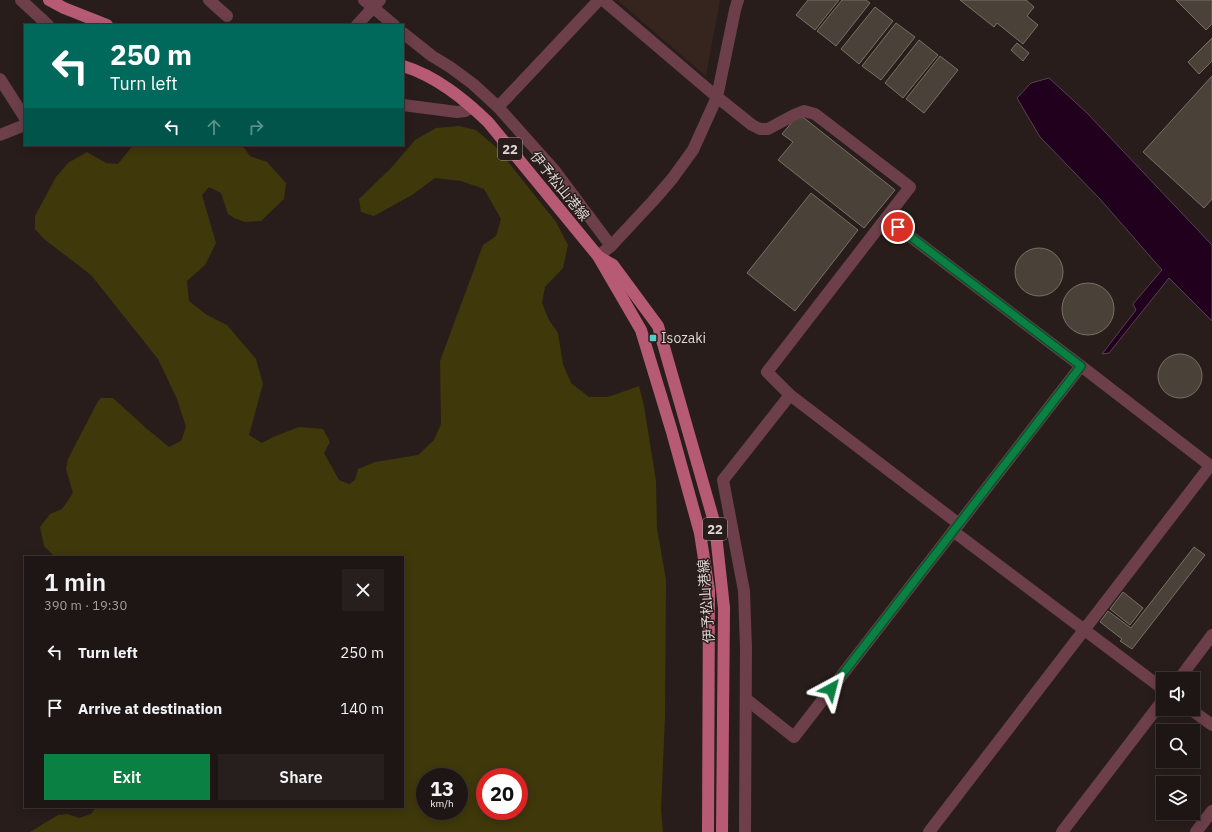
<!DOCTYPE html>
<html lang="en">
<head>
<meta charset="utf-8">
<style>
  body { margin:0; font-family:"IBM Plex Sans","Noto Sans JP",sans-serif; background:#261f1d; color:#f1f3f6; height:100vh; display:flex; flex-direction:column; font-size:15px; white-space:nowrap }
  * { box-sizing:border-box; margin:0 }
  p { font-size:13px; color:#a19fa0 }
  .icon { flex:none; width:22px; height:22px; fill:none; stroke:currentColor; stroke-width:2; stroke-linecap:round; stroke-linejoin:round }
  .map { position:relative; flex:1; overflow:hidden }
  .panel { position:absolute; left:24px; top:556px; width:380px; height:252px; display:flex; flex-direction:column; background:#1e1614; border-radius:0px; box-shadow:0 2px 10px #0003,0 0 0 1px #3c3534 }
  .panel>* { flex:none }
  .top-card { position:absolute; left:24px; top:24px; width:380px; height:122px; border-radius:0px; box-shadow:0 2px 10px #0003,0 0 0 1px #3c3534; background:#00695c; color:#fff; overflow:hidden }
  .tools { position:absolute; left:1156px; top:672px; display:grid; gap:8px }
  .tools a { display:grid; place-items:center; width:44px; height:44px; border-radius:0px; background:#1e1614; box-shadow:0 2px 10px #0003,0 0 0 1px #3c3534; font-size:20px }
  .speed { position:absolute; left:416px; top:768px; display:flex; gap:8px; font-size:20px; font-weight:700; text-align:center }
  .speed>* { display:grid; place-content:center; width:52px; height:52px; border-radius:50%; background:#1e1614; box-shadow:0 2px 10px #0003,0 0 0 1px #3c3534; line-height:1 }
  .speed small { font-size:10px; font-weight:400 }
  .speed .limit { border:6px solid #d22; background:#fff; color:#111 }
  .pin { position:absolute; display:grid; place-items:center; width:34px; height:34px; color:#fff; margin:-17px; border:2px solid #fff; border-radius:50%; box-shadow:0 1px 4px #0007 }
  .me { position:absolute; width:44px; margin:-22px; rotate:38deg; stroke-linejoin:round; filter:drop-shadow(0 0 3px #0008) }
  .turn { display:flex; align-items:center; gap:14px; height:84px; padding:0 20px; font-size:18px }
  .turn .icon { width:52px; height:52px; stroke-width:2.5 }
  .turn b { display:block; font-size:28px; line-height:34px }
  .lanes { display:flex; align-items:center; height:38px; padding:0 20px; background:#0003; justify-content:center; gap:20px; direction:ltr }
  .lanes .off { opacity:.35 }
  .round { display:grid; place-items:center; flex:none; width:42px; height:42px; border-radius:0px; background:#261f1d }
  .summary { display:flex; align-items:center; justify-content:space-between; height:68px; padding:0 20px }
  h1 { font-size:24px; font-weight:600; line-height:30px }
  .primary-button { display:flex; gap:8px; margin-top:auto; padding:8px 20px }
  .primary-button a { flex:1; height:46px; border-radius:0px; background:#0b8043; color:#fff; font-size:16px; font-weight:600; line-height:46px; text-align:center }
  .primary-button a+a { background:#261f1d; color:#f1f3f6 }
  ul { padding:0; list-style:none }
  li { display:flex; align-items:center; gap:12px; height:56px; padding:0 20px }
  li div { flex:1 }
  li b { display:block; font-size:15px }
  li em { font-style:normal }
  .map>svg:first-child { display:block }
  .built { fill:#36241f }
  .green { fill:#3f380b; fill-rule:evenodd }
  .water { fill:#20001c; stroke:#594054 }
  .building { fill:#4a4138; stroke:#7a7066 }
  .lines { fill:none; stroke-linecap:round; stroke-linejoin:round }
  .minor { stroke:#6c3f4a; stroke-width:12 }
  .major { stroke:#b75b74; stroke-width:12 }
  .route-casing { stroke:#07532c; stroke-width:10 }
  .route { stroke:#0b8043; stroke-width:7 }
  .poi-dot { fill:#53cdcb; stroke:#281d1a; stroke-width:1.5 }
  .labels { text-anchor:middle; dominant-baseline:central; stroke-width:3; stroke-linejoin:round; paint-order:stroke }
  .shield { fill:#281d1a; stroke:#a89f9d; stroke-width:1 }
  .shield-label { font-size:13px; font-weight:bold; fill:#dfd7d5 }
  .street-label { font-size:14px; fill:#dfd7d5; stroke:#281d1a }
  .poi-label { font-size:14px; fill:#dfd7d5; stroke:#281d1a; text-anchor:start }
</style>
</head>
<body>
<div class="map">
<svg width="1212" height="832" viewBox="0 0 1212 832">
  <rect width="100%" height="100%" fill="#281d1a"/>
  <polygon class="built" points="617,0 720,0 706,76"/>
  <path class="green" d="M459 126 476 130 497 148 556 222 568 245 563 268 545 287 542 303 549 320 558 333 563 364 571 383 589 397H608L639 386 644 406 656 481 657 528 666 580 665 716 661 810 663 832H30L58 815 68 814 79 818 91 814 96 807H403V557H55L44 546 40 527 50 514 62 509 73 493 66 469 68 459 98 401 101 398H113L146 428 169 447 181 441 186 427 177 399 158 359 91 275 44 239 35 229V216L56 177 68 163 87 152 106 163 118 164 133 145H242L250 156 267 162 286 183 284 199 261 221 245 222 234 218 228 214 221 193 209 187 202 195 216 243 205 265 187 281 189 301 207 315 227 325 256 359 263 384 249 435 262 443 273 437 299 427 323 429 330 442 324 453 339 480 349 484 355 480 358 469 375 462 418 455 434 440 441 424 440 361 483 245 496 236 501 219 484 189 461 181 435 178 412 195 374 216 361 212 359 199 392 167 415 140 436 128ZM425 777H459V811H425ZM485 777H519V811H485Z"/>
  <polygon class="water" points="1049,78 1087,113 1212,245 1212,321 1169,278 1109,353 1102,354 1136,310 1133,304 1162,270 1100,199 1040,137 1017,98 1031,83"/>
  <g class="building">
    <polygon points="808,0 839,0 815,30 796,15"/>
    <polygon points="842,0 866,0 870,3 836,46 817,31"/>
    <polygon points="960,0 1026,0 1034,7 1027,16 1038,25 1023,44 997,23 994,27"/>
    <polygon points="1176,0 1212,0 1212,24 1206,30"/>
    <polygon points="875,7 893,21 859,64 841,49"/>
    <polygon points="896,23 915,37 881,80 862,66"/>
    <polygon points="1212,38 1212,61 1199,74 1188,62"/>
    <polygon points="919,40 938,55 903,98 885,83"/>
    <polygon points="1017,43 1029,53 1023,61 1011,50"/>
    <polygon points="940,56 958,70 924,113 906,99"/>
    <polygon points="1212,76 1212,199 1204,208 1143,152"/>
    <polygon points="799,114 895,190 864,228 778,160 793,142 782,134"/>
    <polygon points="811,193 858,230 795,311 747,273"/>
    <circle cx="1039" cy="272" r="24"/>
    <circle cx="1088" cy="309" r="26"/>
    <circle cx="1180" cy="376" r="22"/>
    <polygon points="1194,547 1205,555 1132,649 1120,641 1122,639 1100,622 1108,611 1131,628"/>
    <polygon points="1123,592 1143,608 1130,625 1110,609"/>
  </g>
  <g class="lines">
    <g class="minor">
      <polyline points="21,0 48,25"/>
      <polyline points="209,0 227,16"/>
      <polyline points="364,0 394,25"/>
      <polyline points="603,0 717,97 752,125 760,129 768,129 794,115 804,111 815,114 910,187 767,372 790,395 959,524"/>
      <polyline points="357,25 380,0"/>
      <polyline points="403,33 432,56 450,67 473,84 498,107 555,171 611,246"/>
      <polyline points="0,79 25,118"/>
      <polyline points="403,105 457,112 465,111 472,107"/>
      <polyline points="498,107 599,0"/>
      <polyline points="0,135 25,125"/>
      <polyline points="886,218 1081,366 1212,467"/>
      <polyline points="598,256 611,246 653,201 672,179 693,150 717,97 735,10 738,0"/>
      <polyline points="953,531 1163,689"/>
      <polyline points="1179,679 1212,635"/>
      <polyline points="746,699 794,737 1081,366"/>
      <polyline points="1190,709 1212,725"/>
      <polyline points="745,832 746,648 744,591 723,480 790,395"/>
      <polyline points="929,832 1210,466"/>
      <polyline points="1062,832 1163,700"/>
      <polyline points="1196,832 1212,811"/>
    </g>
    <g class="major">
      <polyline points="49,0 64,8 107,25"/>
      <path d="M403 66C436 76 464 99 488 122L598 256 641 330 672 432 700 533 709 591 708 832"/>
      <polyline points="599,257 613,265 658,326 715,525 724,608 722,832"/>
    </g>
  </g>
  <g class="lines">
    <g class="route-casing">
      <polyline id="route" points="831,689 1081,366 898,227"/>
    </g>
    <use href="#route" class="route"/>
  </g>
  <rect class="poi-dot" x="649" y="334" width="8" height="8" rx="2"/>
  <g class="labels">
    <g class="shield">
      <rect x="498" y="138" width="24" height="22" rx="3"/>
      <rect x="703" y="518" width="24" height="22" rx="3"/>
    </g>
    <g class="shield-label">
      <text x="510" y="149">22</text>
      <text x="715" y="529">22</text>
    </g>
    <g class="street-label">
      <text transform="translate(560 186) rotate(51)">伊予松山港線</text>
      <text transform="translate(706 601) rotate(-94)">伊予松山港線</text>
    </g>
    <g class="poi-label">
      <text x="661" y="338">Isozaki</text>
    </g>
  </g>
</svg>
<div class="tools">
<a><svg class="icon" aria-label="sound" viewBox="0 0 24 24"><path d="M4 9h4l5-4v14l-5-4H4zM17 9q2 3 0 6"/></svg></a>
<a><svg class="icon" aria-label="search" viewBox="0 0 24 24"><circle cx="10" cy="10" r="6"/><path d="M15 15l6 6"/></svg></a>
<a><svg class="icon" aria-label="layers" viewBox="0 0 24 24"><path d="M12 4l9 5-9 5-9-5zM3 14l9 5 9-5"/></svg></a>
</div>
<div class="speed"><div>13<small>km/h</small></div><div class="limit">20</div></div>
<div class="pin" style="left:898px;top:227px;background:#d93025"><svg class="icon" aria-label="arrive" viewBox="0 0 24 24"><path d="M6 21V4h12l-3 4 3 4H6"/></svg></div>
<svg class="me" style="left:831px;top:689px" viewBox="-20 -20 40 40"><path d="M0-17L14 15 0 8-14 15z" fill="#0b8043" stroke="#fff" stroke-width="4"/></svg>
<div class="top-card">
<div class="turn"><svg class="icon" aria-label="left" viewBox="0 0 24 24"><path d="M17 20v-9H6M10 6l-5 5 5 5"/></svg><div><b>250 m</b>Turn left</div></div>
<div class="lanes"><svg class="icon" aria-label="left" viewBox="0 0 24 24"><path d="M17 20v-9H6M10 6l-5 5 5 5"/></svg><svg class="icon off" aria-label="ahead" viewBox="0 0 24 24"><path d="M12 20V5M6 11l6-6 6 6"/></svg><svg class="icon off" aria-label="right" viewBox="0 0 24 24"><path d="M7 20v-9h11M14 6l5 5-5 5"/></svg></div>
</div>
<section class="panel">
<div class="summary"><div><h1>1 min</h1><p>390 m · 19:30</p></div><a class="round"><svg class="icon" aria-label="close" viewBox="0 0 24 24"><path d="M6 6l12 12M18 6L6 18"/></svg></a></div>
<ul>
<li><svg class="icon" aria-label="left" viewBox="0 0 24 24"><path d="M17 20v-9H6M10 6l-5 5 5 5"/></svg><div><b>Turn left</b></div><em>250 m</em></li>
<li><svg class="icon" aria-label="arrive" viewBox="0 0 24 24"><path d="M6 21V4h12l-3 4 3 4H6"/></svg><div><b>Arrive at destination</b></div><em>140 m</em></li>
</ul>
<div class="primary-button"><a>Exit</a><a>Share</a></div>
</section>
</div>
</body>
</html>
